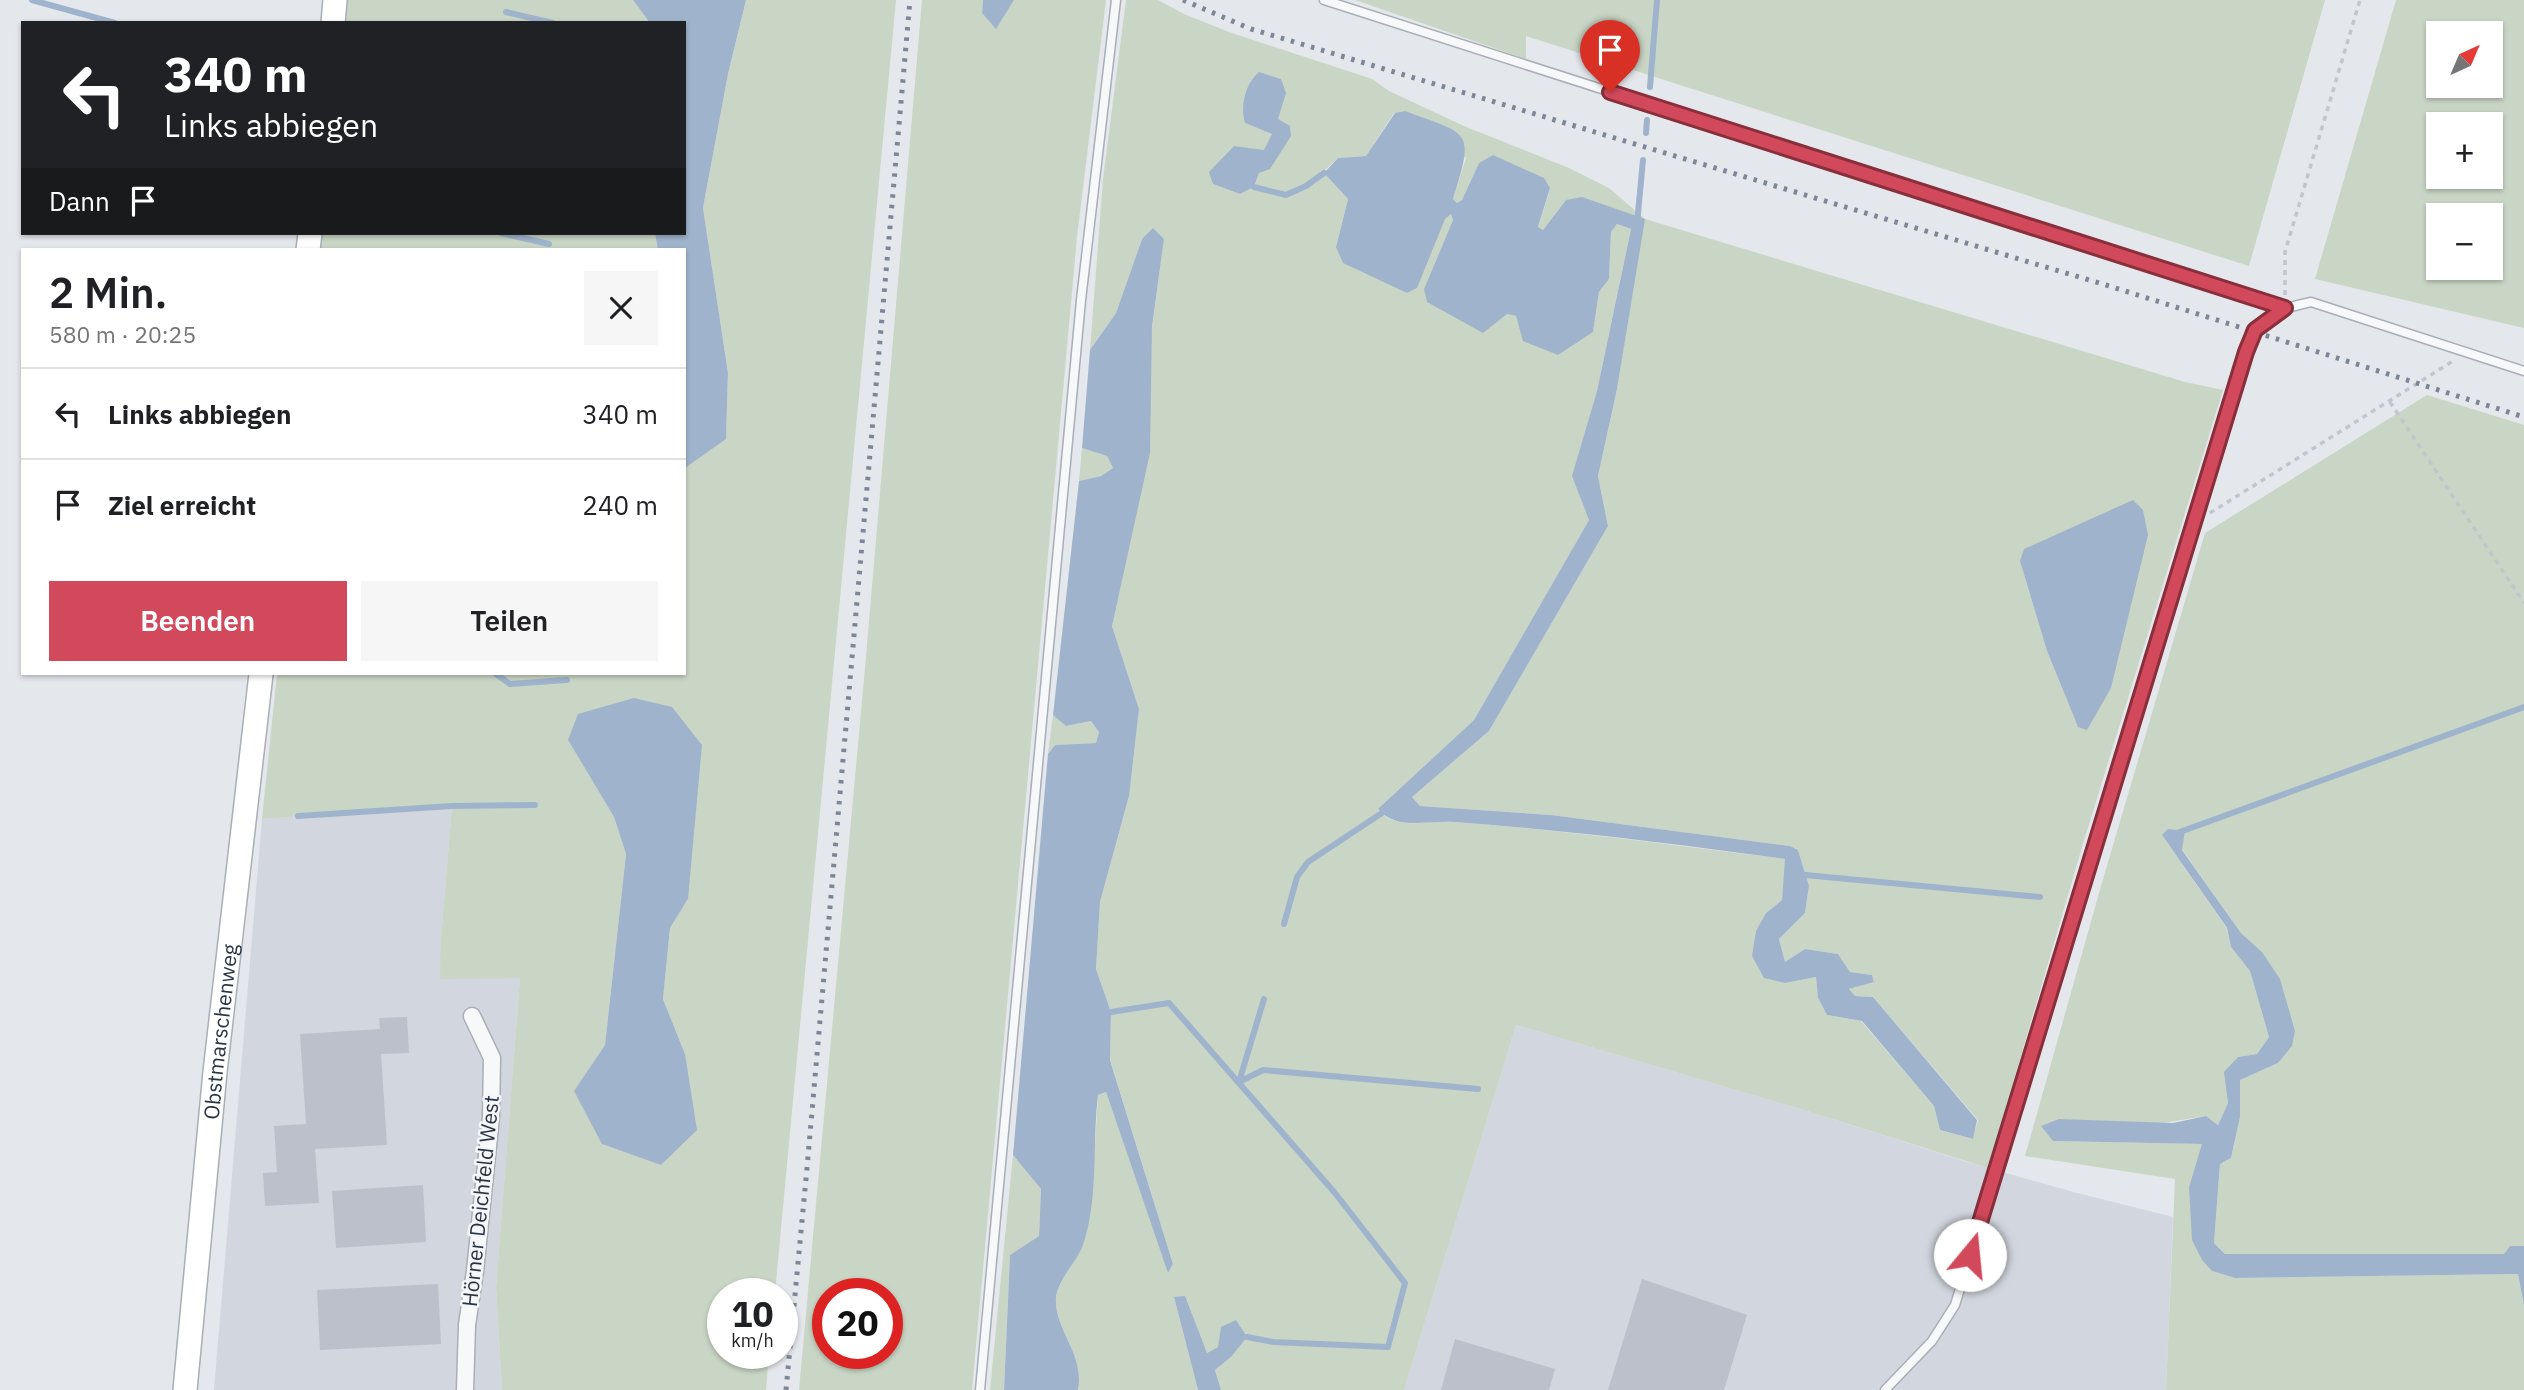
<!DOCTYPE html>
<html lang="de">
<head>
<meta charset="utf-8">
<style>
  body { margin:0; font-family:"IBM Plex Sans",sans-serif; background:#f6f6f6; color:#202124; height:100vh; display:flex; flex-direction:column; font-size:26px; white-space:nowrap }
  * { box-sizing:border-box; margin:0 }
  p { font-size:23px; color:#757577 }
  .icon { flex:none; width:38px; height:38px; fill:none; stroke:currentColor; stroke-width:2; stroke-linecap:round; stroke-linejoin:round }
  .map { position:relative; flex:1; overflow:hidden }
  .side { position:absolute; left:21px; top:248px; width:665px; height:427px; display:flex; flex-direction:column; background:#fff; border-radius:0px; box-shadow:0 2px 5px #0004 }
  .side>* { flex:none }
  .banner { position:absolute; left:21px; top:21px; width:665px; height:214px; border-radius:0px; box-shadow:0 2px 5px #0004; background:#202124; color:#fff; overflow:hidden }
  .needle { width:46px; rotate:44deg }
  .controls { position:absolute; left:2426px; top:21px; display:grid; gap:14px }
  .controls a { display:grid; place-items:center; width:77px; height:77px; border-radius:0px; background:#fff; box-shadow:0 2px 5px #0004; font-size:35px }
  .speed { position:absolute; left:707px; top:1278px; display:flex; gap:14px; font-size:35px; font-weight:700; text-align:center }
  .speed>* { display:grid; place-content:center; width:91px; height:91px; border-radius:50%; background:#fff; box-shadow:0 2px 5px #0004; line-height:1 }
  .speed small { font-size:18px; font-weight:400 }
  .speed .limit { border:10px solid #d22; background:#fff; color:#111 }
  .pin { position:absolute; display:grid; place-items:center; width:60px; height:60px; color:#fff; margin:-72px -30px; border-radius:50% 50% 50% 0; rotate:-45deg; box-shadow:0 0 7px #0007 }
  .pin .icon { rotate:45deg }
  .me { position:absolute; width:77px; margin:-38px; rotate:17deg; stroke-linejoin:round; filter:drop-shadow(0 0 5px #0008) }
  .turn { display:flex; align-items:center; gap:24px; height:147px; padding:0 28px; font-size:32px }
  .turn .icon { width:91px; height:91px; stroke-width:2.5 }
  .turn b { display:block; font-size:49px; line-height:60px }
  .then { display:flex; align-items:center; height:66px; padding:0 28px; background:#0003; gap:14px; font-size:26px }
  .round { display:grid; place-items:center; flex:none; width:74px; height:74px; border-radius:0px; background:#f6f6f6 }
  .headline { display:flex; align-items:center; justify-content:space-between; height:119px; padding:0 28px }
  h1 { font-size:42px; font-weight:600; line-height:52px }
  .primary-button { display:flex; gap:14px; margin-top:auto; padding:14px 28px }
  .primary-button a { flex:1; height:80px; border-radius:0px; background:#d1495b; color:#fff; font-size:28px; font-weight:600; line-height:80px; text-align:center }
  .primary-button a+a { background:#f6f6f6; color:#202124 }
  ul { padding:0; list-style:none }
  li { display:flex; align-items:center; gap:21px; height:91px; padding:0 28px; border-top:2px solid #e0e0e0 }
  li div { flex:1 }
  li b { display:block; font-size:26px }
  li em { font-style:normal }
  .map>svg:first-child { display:block }
  .built { fill:#d2d6de }
  .green { fill:#c9d6c5; fill-rule:evenodd }
  .water { fill:#9fb4cc }
  .lines { fill:none; stroke-linecap:round; stroke-linejoin:round }
  .stream { stroke:#9fb4cc; stroke-width:6 }
  .building { fill:#bbc0ca }
  .lane-casing { stroke:#a9aeb7; stroke-width:11 }
  .street-casing { stroke:#a9aeb7; stroke-width:19 }
  .secondary-casing { stroke:#a9aeb7; stroke-width:26 }
  .path { stroke:#c2c5cb; stroke-width:3.5; stroke-dasharray:5 5; stroke-linecap:butt }
  .lane { stroke:#f7f8fa; stroke-width:8 }
  .street { stroke:#f7f8fa; stroke-width:16 }
  .secondary { stroke:#fff; stroke-width:23 }
  .rail { stroke:#7d8696; stroke-width:5; stroke-dasharray:3.5 7; stroke-linecap:butt }
  .route-casing { stroke:#882f3b; stroke-width:18 }
  .route { stroke:#d1495b; stroke-width:12 }
  .labels { text-anchor:middle; dominant-baseline:central; stroke-width:5; stroke-linejoin:round; paint-order:stroke }
  .street-label { font-size:21px; fill:#2b3445; stroke:#f4f6f9 }
</style>
</head>
<body>
<div class="map">
<svg width="2524" height="1390" viewBox="0 0 2524 1390">
  <rect width="100%" height="100%" fill="#e4e7ec"/>
  <g class="built">
    <polygon points="452,806 441,937 520,978 496,1287 502,1390 214,1390 262,819"/>
    <polygon points="1516,1025 1804,1110 1967,1162 2077,1193 2173,1217 2166,1390 1404,1390"/>
  </g>
  <g class="green">
    <polygon points="347,0 633,0 650,23 344,23"/>
    <path d="M746 0H896L775 1293H723V1353H769L766 1390H502L496 1287 520 978 440 979 441 937 452 806 262 819 277 674H684V468L726 438 728 373 703 208 728 74ZM568 740 688 899 670 928 663 999 685 1054 574 1092 605 1045 626 854 614 817Z"/>
    <path d="M922 0H983L982 13 996 28 1014 0H1106L1077 237 972 1390H799L866 657ZM828 1293H887V1353H828Z"/>
    <path d="M1126 0H1158L1184 14 1229 32 1372 79 1389 91 1464 126 1569 168 1609 188 1645 219 2185 382 2223 390 2083 844 1988 1168 1804 1110 1516 1025 1404 1390H1221L1215 1370 1231 1357 1218 1347 1207 1353 1174 1297 1198 1390H1078C1085 1354 1054 1329 1056 1298 1058 1279 1077 1263 1082 1245 1093 1196 1095 1145 1098 1095L1106 1092 1168 1272 1173 1264 1110 1059 1111 1012 1096 969 1100 902 1128 800 1139 709 1112 626 1164 239H1142L1116 313 1090 350 1103 179ZM1285 93 1255 185C1263 187 1273 192 1282 193 1297 195 1327 169 1338 158L1366 156 1394 113 1466 158 1453 199 1457 203 1462 200 1479 163 1550 189 1538 228 1543 230 1566 200 1644 219 1617 389 1598 476 1608 526 1489 731 1412 797 1420 806 1551 815 1790 846 1798 850 1809 886 1805 913 1779 939 1785 963 1805 949 1838 954 1850 972 1872 975 1874 982 1849 989 1855 996 1873 997 1978 1120 1972 1139 1940 1130 1934 1106 1861 1021 1827 1015 1818 998 1816 977 1785 983 1766 913 1782 900 1786 859C1675 845 1565 830 1454 822 1429 820 1396 831 1378 810L1474 720 1589 520 1573 476 1597 391 1631 229 1617 224 1611 232 1609 279 1599 292 1593 332 1507 314 1424 289 1453 220 1451 213 1445 219 1336 247 1348 199 1324 173C1293 196 1292 197 1254 187L1240 194 1213 184 1234 146 1264 151 1272 134 1245 123ZM2020 561 2078 727 2047 651Z"/>
    <polygon points="1355,0 2325,0 2249,266 1526,36 1526,59"/>
    <path d="M2396 0H2524V328L2315 279ZM2438 33H2490V86H2438ZM2438 124H2490V177H2438ZM2438 215H2490V268H2438Z"/>
    <polygon points="322,233 655,233 658,250 320,250"/>
    <polygon points="2427,395 2524,425 2524,1246 2510,1246 2504,1254 2225,1254 2214,1243 2220,1164 2231,1158 2240,1117 2240,1080 2278,1063 2262,952 2241,933 2182,849 2184,831 2162,835 2227,929 2231,947 2250,971 2269,1037 2257,1054 2238,1057 2225,1072 2228,1103 2218,1125 2206,1116 2053,1141 2203,1144 2189,1187 2212,1271 2235,1278 2518,1274 2524,1305 2524,1390 2166,1390 2175,1179 2025,1156 2101,886 2205,533"/>
    <polygon points="1082,448 1107,456 1113,468 1101,476 1079,481"/>
    <polygon points="1053,715 1066,726 1091,721 1099,732 1096,743 1055,745 1048,754"/>
    <polygon points="1013,1155 1041,1189 1039,1236 1010,1255 1004,1390 990,1390"/>
  </g>
  <g class="water">
    <polygon points="633,0 746,0 728,74 703,208 728,373 726,439 685,468 684,250 658,250 655,233 684,233 684,23 650,23"/>
    <polygon points="983,0 1014,0 996,29 982,13"/>
    <path d="M1259 72 1281 79 1286 93 1278 119 1290 126 1291 136 1270 169 1259 173 1254 187 1240 194 1213 184 1209 172 1234 146 1264 150 1272 134 1245 123C1240 106 1245 84 1259 72Z"/>
    <path d="M1405 111C1470 135 1475 129 1453 199L1457 203 1462 200 1479 163 1493 155 1544 178 1550 188 1538 227 1543 230 1566 200 1582 197 1645 219 1617 389 1598 476 1608 526 1489 731 1412 797 1420 806 1551 815 1790 846 1798 850 1809 886 1805 913 1779 939 1785 962 1805 949 1838 954 1850 972 1872 975 1874 982 1849 989 1855 996 1873 997 1977 1120 1973 1139 1940 1130 1934 1106 1862 1021 1827 1015 1818 998 1816 977 1785 983 1764 978 1752 956 1756 931 1766 913 1782 900 1785 859C1675 844 1565 830 1454 822 1428 820 1396 831 1378 809L1474 720 1589 520 1572 476 1597 391 1631 229 1617 224 1611 232 1609 279 1599 292 1593 332 1558 355 1523 341 1516 316 1507 314 1483 333 1427 302 1424 289 1453 220 1451 214 1445 219 1417 288 1407 293 1343 263 1336 247 1348 199 1324 173 1338 158 1366 156 1395 113Z"/>
    <path d="M1153 228 1164 239 1152 327 1150 453 1112 626 1139 709 1129 796 1100 902 1096 969 1111 1012 1110 1060 1173 1264 1168 1273 1106 1092 1098 1095C1092 1143 1099 1198 1083 1245 1077 1262 1058 1279 1056 1298 1054 1329 1085 1354 1078 1390H1004L1010 1255 1039 1236 1041 1189 1013 1155 1048 754 1055 745 1096 743 1099 732 1091 721 1066 726 1053 715 1079 481 1101 476 1113 468 1107 456 1082 448 1090 350 1116 313 1142 239Z"/>
    <polygon points="2133,500 2143,510 2148,535 2111,688 2087,730 2078,727 2047,651 2020,561 2024,549"/>
    <polygon points="634,698 672,707 702,745 688,899 670,928 663,999 685,1054 697,1130 661,1165 602,1144 574,1091 605,1045 626,854 614,817 568,740 578,714"/>
    <polygon points="2168,829 2185,831 2182,850 2241,933 2262,952 2280,979 2295,1031 2292,1046 2278,1063 2240,1080 2240,1117 2231,1158 2220,1164 2214,1243 2225,1254 2504,1254 2510,1246 2524,1246 2524,1305 2518,1274 2235,1278 2212,1271 2202,1260 2192,1240 2189,1187 2202,1144 2053,1141 2041,1126 2059,1119 2173,1123 2206,1116 2218,1125 2228,1103 2224,1072 2238,1057 2257,1054 2269,1037 2250,971 2231,947 2227,928 2162,835"/>
    <polygon points="1185,1296 1207,1353 1218,1347 1221,1327 1236,1320 1247,1337 1231,1357 1215,1370 1221,1390 1198,1390 1174,1297"/>
  </g>
  <g class="lines">
    <g class="stream">
      <polyline points="32,0 115,23"/>
      <polyline points="506,12 553,23"/>
      <polyline points="1650,87 1657,0"/>
      <polyline points="1646,133 1647,120"/>
      <polyline points="1254,187 1286,195 1306,186 1324,173"/>
      <polyline points="1637,224 1643,160"/>
      <polyline points="501,233 549,244"/>
      <polyline points="496,674 510,684 567,680"/>
      <polyline points="298,816 452,806 535,805"/>
      <polyline points="2177,833 2524,707"/>
      <polyline points="1805,875 2040,897"/>
      <polyline points="1284,924 1297,877 1308,862 1388,809"/>
      <polyline points="1264,999 1239,1082 1263,1070 1478,1089"/>
      <polyline points="1111,1012 1169,1003 1335,1193 1405,1283 1388,1347 1273,1342 1247,1337"/>
    </g>
  </g>
  <g class="building">
    <polygon points="407,1017 409,1053 381,1054 387,1145 315,1149 319,1203 265,1206 263,1173 277,1172 274,1126 306,1124 300,1034 380,1029 379,1018"/>
    <polygon points="423,1185 426,1242 336,1248 332,1191"/>
    <polygon points="1642,1279 1747,1315 1724,1390 1608,1390"/>
    <polygon points="438,1284 441,1344 320,1350 317,1290"/>
    <polygon points="1455,1339 1555,1369 1549,1390 1441,1390"/>
  </g>
  <g class="lines">
    <g class="lane-casing">
      <g id="lane">
        <polyline points="1324,0 2285,308"/>
        <polyline points="980,1390 1081,300 1116,0"/>
        <path d="M1885 1390 1932 1341 1955 1305 2246 352C2261 316 2274 310 2311 302L2524 371"/>
      </g>
    </g>
    <g class="street-casing">
      <polyline id="street" points="465,1390 467,1325 475,1271 491,1117 492,1058 472,1016"/>
    </g>
    <g class="secondary-casing">
      <g id="secondary">
        <polyline points="333,23 335,0"/>
        <polyline points="308,250 310,233"/>
        <path id="s1" d="M185 1390 215 1072 261 674"/>
      </g>
    </g>
    <g class="path">
      <polyline points="2285,295 2285,252 2360,0"/>
      <polyline points="2390,402 2524,603"/>
      <polyline points="2210,513 2453,361"/>
    </g>
    <use href="#lane" class="lane"/>
    <use href="#street" class="street"/>
    <use href="#secondary" class="secondary"/>
    <g class="rail">
      <polyline points="1183,0 1251,29 2106,285 2524,417"/>
      <polyline points="786,1390 807,1168 910,0"/>
    </g>
  </g>
  <g class="lines">
    <g class="route-casing">
      <polyline id="route" points="1610,92 2285,308 2255,330 2246,352 1970,1255"/>
    </g>
    <use href="#route" class="route"/>
  </g>
  <g class="labels">
    <g class="street-label">
      <text stroke="none"><textPath href="#s1" startOffset="360">Obstmarschenweg</textPath></text>
      <text transform="translate(480 1201) rotate(-84)">Hörner Deichfeld West</text>
    </g>
  </g>
</svg>
<div class="controls">
<a><svg class="needle" viewBox="-14 -14 28 28"><path d="M0-13l5 13h-10z" fill="#e53935"/><path d="M0 13l5-13h-10z" fill="#757577"/></svg></a>
<a>+</a>
<a>−</a>
</div>
<div class="speed"><div>10<small>km/h</small></div><div class="limit">20</div></div>
<div class="pin" style="left:1610px;top:92px;background:#d93025"><svg class="icon" aria-label="arrive" viewBox="0 0 24 24"><path d="M6 21V4h12l-3 4 3 4H6"/></svg></div>
<svg class="me" style="left:1970px;top:1255px" viewBox="-20 -20 40 40"><circle r="19" fill="#fff"/><path d="M0-13L10 11 0 6-10 11z" fill="#d1495b"/></svg>
<div class="banner">
<div class="turn"><svg class="icon" aria-label="left" viewBox="0 0 24 24"><path d="M17 20v-9H6M10 6l-5 5 5 5"/></svg><div><b>340 m</b>Links abbiegen</div></div>
<div class="then">Dann<svg class="icon" aria-label="arrive" viewBox="0 0 24 24"><path d="M6 21V4h12l-3 4 3 4H6"/></svg></div>
</div>
<section class="side">
<div class="headline"><div><h1>2 Min.</h1><p>580 m · 20:25</p></div><a class="round"><svg class="icon" aria-label="close" viewBox="0 0 24 24"><path d="M6 6l12 12M18 6L6 18"/></svg></a></div>
<ul>
<li><svg class="icon" aria-label="left" viewBox="0 0 24 24"><path d="M17 20v-9H6M10 6l-5 5 5 5"/></svg><div><b>Links abbiegen</b></div><em>340 m</em></li>
<li><svg class="icon" aria-label="arrive" viewBox="0 0 24 24"><path d="M6 21V4h12l-3 4 3 4H6"/></svg><div><b>Ziel erreicht</b></div><em>240 m</em></li>
</ul>
<div class="primary-button"><a>Beenden</a><a>Teilen</a></div>
</section>
</div>
</body>
</html>
